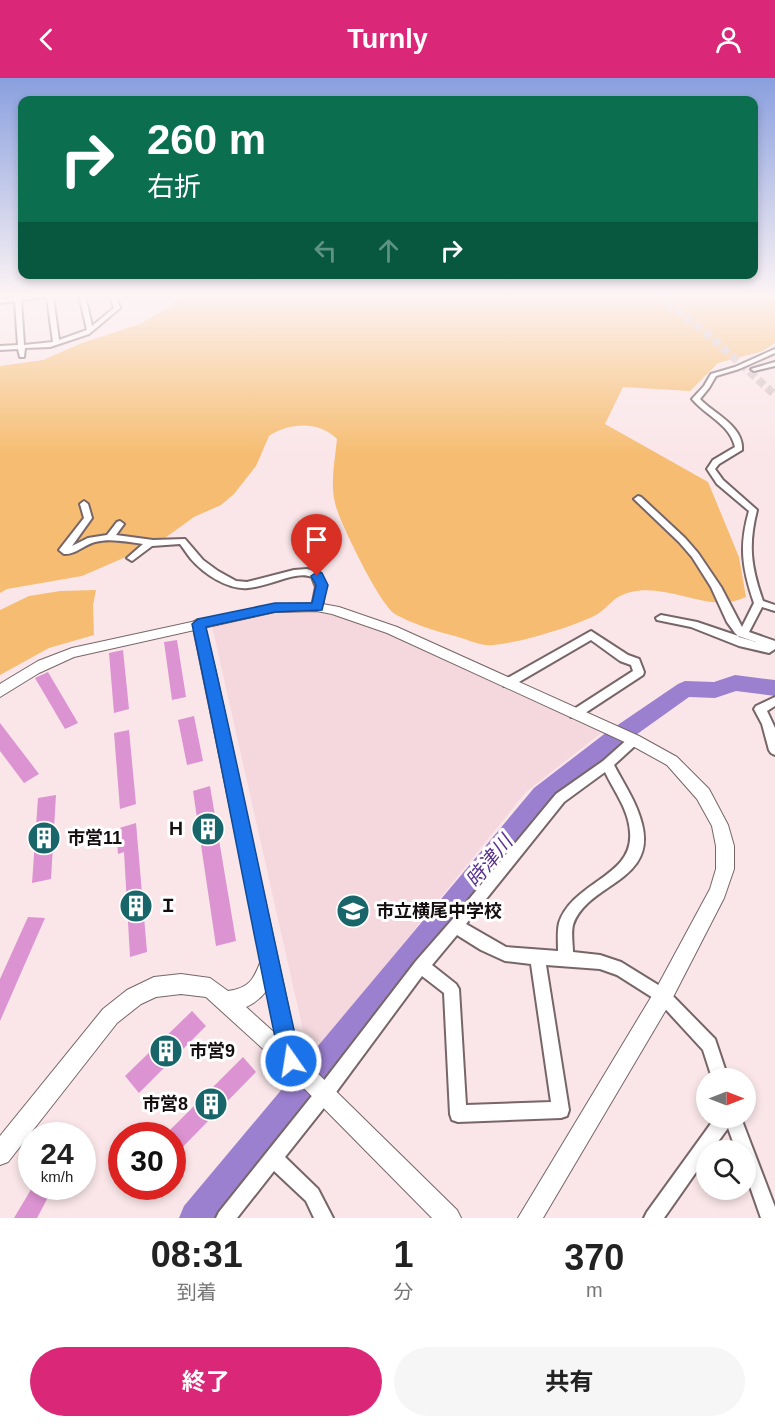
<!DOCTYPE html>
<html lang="ja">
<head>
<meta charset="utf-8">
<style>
  body { margin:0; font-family:Arial,"Noto Sans JP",sans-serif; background:#f6f6f6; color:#222; height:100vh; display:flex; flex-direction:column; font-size:22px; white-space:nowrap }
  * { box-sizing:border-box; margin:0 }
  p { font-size:20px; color:#767676 }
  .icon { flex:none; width:33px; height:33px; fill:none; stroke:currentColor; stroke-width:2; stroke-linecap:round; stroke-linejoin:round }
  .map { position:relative; height:1140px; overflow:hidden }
  .sheet { display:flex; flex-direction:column; background:#fff; flex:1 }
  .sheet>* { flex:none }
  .hud { position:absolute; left:18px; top:18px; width:740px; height:183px; border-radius:12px; box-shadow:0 3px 9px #0003; background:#0b6e4f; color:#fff; overflow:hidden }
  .needle { width:39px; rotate:90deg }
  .fabs { position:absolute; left:696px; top:990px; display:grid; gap:12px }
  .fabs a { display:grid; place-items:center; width:60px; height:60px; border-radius:50%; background:#fff; box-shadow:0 3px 9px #0003; font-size:30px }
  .speed { position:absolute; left:18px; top:1044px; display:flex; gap:12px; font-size:30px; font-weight:700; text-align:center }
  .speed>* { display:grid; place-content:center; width:78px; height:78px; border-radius:50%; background:#fff; box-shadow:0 3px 9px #0003; line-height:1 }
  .speed small { font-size:15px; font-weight:400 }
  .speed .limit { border:9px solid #d22; background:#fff; color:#111 }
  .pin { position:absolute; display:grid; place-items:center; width:51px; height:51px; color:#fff; margin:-62px -26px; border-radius:50% 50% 50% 0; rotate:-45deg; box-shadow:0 0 6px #0007 }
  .pin .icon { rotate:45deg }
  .me { position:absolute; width:66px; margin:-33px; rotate:347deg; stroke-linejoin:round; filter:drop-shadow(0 0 4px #0008) }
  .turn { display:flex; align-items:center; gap:21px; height:126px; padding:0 30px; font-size:27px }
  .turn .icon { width:78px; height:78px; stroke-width:2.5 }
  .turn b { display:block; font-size:42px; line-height:51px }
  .lanes { display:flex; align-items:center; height:57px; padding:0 30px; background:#0003; justify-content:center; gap:30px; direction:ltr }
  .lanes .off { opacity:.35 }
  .eta { display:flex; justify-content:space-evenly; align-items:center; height:102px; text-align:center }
  .eta b { font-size:36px; font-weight:700; line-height:42px }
  .button { display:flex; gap:12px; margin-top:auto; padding:12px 30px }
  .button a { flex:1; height:69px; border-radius:36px; background:#db2777; color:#fff; font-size:24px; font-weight:700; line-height:69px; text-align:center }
  .button a+a { background:#f6f6f6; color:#222 }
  header { display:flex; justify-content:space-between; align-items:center; height:78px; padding:0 30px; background:#db2777; color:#fff; font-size:27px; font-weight:700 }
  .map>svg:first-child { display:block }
  .built { fill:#f4d8dd }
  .green { fill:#f6bd72 }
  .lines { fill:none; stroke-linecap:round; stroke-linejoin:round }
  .river { fill:#9c80d0; fill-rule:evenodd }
  .building { fill:#dc93d1 }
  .tertiary-tunnel { stroke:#d8c6c8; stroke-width:8; stroke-dasharray:8 4; stroke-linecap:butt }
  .minor-casing { stroke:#776568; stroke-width:4 }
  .tertiary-casing { stroke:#776568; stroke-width:2 }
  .minor { fill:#fff; fill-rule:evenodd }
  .tertiary { fill:#fff; fill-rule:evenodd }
  .route { fill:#1a73e8; stroke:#114b97; stroke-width:1.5 }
  .labels { text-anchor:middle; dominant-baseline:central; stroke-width:6; stroke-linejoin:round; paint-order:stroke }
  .near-poi-label { font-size:18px; font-weight:bold; fill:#150e0f; stroke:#fff; text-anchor:start }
  .near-water-label { font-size:20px; font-style:italic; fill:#572f8d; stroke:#fff }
</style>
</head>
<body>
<header><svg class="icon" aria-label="back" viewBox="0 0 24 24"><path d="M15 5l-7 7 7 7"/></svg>Turnly<svg class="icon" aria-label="person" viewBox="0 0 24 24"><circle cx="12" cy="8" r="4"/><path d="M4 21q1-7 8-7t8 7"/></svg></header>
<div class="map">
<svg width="775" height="1140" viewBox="0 0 775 1140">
  <rect width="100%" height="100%" fill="#fae6e9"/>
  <polygon class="built" points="320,533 362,544 601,655 526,714 322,966 303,952 212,548 276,534"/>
  <g class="green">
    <path d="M180 217H775V265L763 273 718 285 690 313 623 309 605 346 708 404 739 479 746 519C709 537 671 505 631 514 610 519 610 530 594 538 569 550 522 564 494 567 482 569 466 561 455 558 438 554 410 545 395 536 380 527 339 443 335 425 330 404 335 382 337 361 320 343 289 344 269 358L256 388 234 416 221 427 194 439 158 465 82 498 7 511 0 515V288L43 282 82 265 140 246 169 229Z"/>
    <polygon points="96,512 93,527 94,557 49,570 0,597 0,532 29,518 60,513"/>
  </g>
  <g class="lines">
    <polygon class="river" points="735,597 775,602 775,618 736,613 715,620 689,619 619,669 550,724 218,1140 179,1140 184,1128 534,710 603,657 678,606 685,603 714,604"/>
  </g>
  <g class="building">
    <polygon points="177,562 186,619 172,622 164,564"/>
    <polygon points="123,572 129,631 114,635 109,575"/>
    <polygon points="48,594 78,645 65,651 35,600"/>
    <polygon points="194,638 203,683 187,687 178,642"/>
    <polygon points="0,645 39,696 24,705 0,673"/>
    <polygon points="129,652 136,726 120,731 114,655"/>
    <polygon points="210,708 236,863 216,868 193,713"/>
    <polygon points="56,717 51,801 32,805 38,720"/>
    <polygon points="136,745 147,874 130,879 124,774 118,776 116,751"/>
    <polygon points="28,839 45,840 0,943 0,901"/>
    <polygon points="192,933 206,948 139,1015 125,998"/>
    <polygon points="243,979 256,994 172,1080 172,1058 164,1058"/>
    <polygon points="33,1108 54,1108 37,1140 14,1140"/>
  </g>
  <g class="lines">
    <polyline class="tertiary-tunnel" points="657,217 710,258 775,317"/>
    <g class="minor-casing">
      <g id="minor">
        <path d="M42 217H57L53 219 59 262 87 252 79 217H85L92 248 114 230 110 217H116L120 230 89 256 50 269 25 270 24 279H20L18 271 0 272V268L18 267 15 223 0 225V221ZM47 219 53 264 24 267 21 222Z"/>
        <path d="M775 271V275L739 291 716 298 709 310 700 321C714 336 744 348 742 372L719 386 715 391 723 402 757 432C748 467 751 489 763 523L775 527V533L762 529 749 554 775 563V571L769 575 739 568 691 549 657 542 656 540 661 537 697 544 756 564 739 559 735 555 727 544 711 509 692 479 679 464 634 421 638 418 641 419 685 460 698 475 721 509 742 549 754 525C742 490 739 468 749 433L717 406 707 391 713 382 735 369C730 346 706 338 692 321L704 308 711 296 735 289Z"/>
        <polygon points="775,284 775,288 754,293 751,291"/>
        <path d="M84 423 88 426 92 440 72 468 88 460 107 457 117 444 120 443 124 446 116 457 153 462 185 461 203 482 218 493 236 503 247 504 294 492 307 491 320 495 325 509 322 529 317 532 312 529 316 509 312 499C302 495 291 499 280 502 270 505 259 509 248 510 228 512 204 496 191 481 187 476 184 471 180 466L152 468 132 483 127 480 143 466C127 464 111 460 95 464 84 467 75 477 64 476L59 472 84 440 80 426Z"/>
        <polygon points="198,542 203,545 216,599 298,979 296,985 290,987 284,985 282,979 271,925 193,545"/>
        <polygon points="591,553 628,577 639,581 644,594 643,597 579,639 571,639 569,636 571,633 633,593 631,587 620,583 591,562 512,608 504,608 503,605 504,602"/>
        <polygon points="775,619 775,628 767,633 775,650 775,677 771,675 769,672 762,646 754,631 756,628"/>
        <path d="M634 657 638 659 640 662 638 665 614 687C624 706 637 725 642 746 657 804 587 805 573 847 571 855 573 866 573 874L600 877 621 884 668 913 715 961 728 1000H712L703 972 658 923 617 897 600 891 546 887 569 1032 567 1038 561 1040 458 1044 452 1042 450 1036 444 915 422 898 331 1021 285 1079 318 1111 333 1140H314L306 1123 274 1093 237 1140H216L219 1134 319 1009 416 883 451 843 556 716 603 683 630 659ZM605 694C614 713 629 732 630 754 634 799 573 803 559 845 557 854 558 864 558 873L506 869 466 846 564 724ZM457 857 481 872 505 883 531 886 551 1024 466 1027 459 911 456 906 432 887Z"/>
        <polygon points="715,1040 741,1040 775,1129 775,1140 761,1140 746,1097 746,1072 736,1072 728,1050 712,1072 706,1072 706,1080 664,1140 644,1140 647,1134"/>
      </g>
    </g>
    <g class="tertiary-casing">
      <g id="tertiary">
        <polygon points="317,525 339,529 397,549 639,658 677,679 709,711 728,747 734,768 734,791 724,820 670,925 543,1140 518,1140 656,911 710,811 716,791 716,768 712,748 697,721 667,687 629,666 387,555 332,536 317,533 275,534 74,579 39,595 0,619 0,606 3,604 38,583 72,570 275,526"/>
        <path d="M269 877 276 880 279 887C271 906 266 920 246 929L298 976 457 1132 461 1140H432L284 990 206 919 181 916 156 919 141 926 117 945 8 1084 0 1087V1058L103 931 127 912 154 899 181 896 210 900 228 913C251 910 254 900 262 880Z"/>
      </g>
    </g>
    <use href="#minor" class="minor"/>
    <use href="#tertiary" class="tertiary"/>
  </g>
  <linearGradient id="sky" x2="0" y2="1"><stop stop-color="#899fde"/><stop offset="0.58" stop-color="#fdf4f5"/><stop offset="1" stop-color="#fdf4f5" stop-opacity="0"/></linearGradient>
  <rect width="775" height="376" fill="url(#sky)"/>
  <path class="route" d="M317 494 322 495 328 507 322 532 275 534 206 549C240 693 268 838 301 983L298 990 291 993 283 990 280 983C249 837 223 691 192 546L198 541 275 525H312L316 507 311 498Z"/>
  <defs>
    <g id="building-disc" transform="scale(1.725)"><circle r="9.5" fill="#186669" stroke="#fff"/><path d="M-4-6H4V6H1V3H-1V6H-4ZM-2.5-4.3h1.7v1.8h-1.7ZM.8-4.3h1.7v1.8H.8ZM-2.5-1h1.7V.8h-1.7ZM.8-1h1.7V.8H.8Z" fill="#fff"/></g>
    <g id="school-disc" transform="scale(1.725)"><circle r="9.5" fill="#186669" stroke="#fff"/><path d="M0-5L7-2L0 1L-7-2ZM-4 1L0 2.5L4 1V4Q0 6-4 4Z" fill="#fff"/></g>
  </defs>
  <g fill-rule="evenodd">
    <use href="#building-disc" x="208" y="751"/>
    <use href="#building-disc" x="44" y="760"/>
    <use href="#building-disc" x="136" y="828"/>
    <use href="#school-disc" x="353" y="833"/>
    <use href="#building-disc" x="166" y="973"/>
    <use href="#building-disc" x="211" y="1026"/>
  </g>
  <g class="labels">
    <g class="near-poi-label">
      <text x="185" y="751" text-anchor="end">Ｈ</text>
      <text x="67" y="760">市営11</text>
      <text x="159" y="828">Ｉ</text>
      <text x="376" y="833">市立横尾中学校</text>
      <text x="189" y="973">市営9</text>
      <text x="188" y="1026" text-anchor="end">市営8</text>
    </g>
    <g class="near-water-label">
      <text transform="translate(489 783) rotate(-51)">時津川</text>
    </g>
  </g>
</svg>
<div class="fabs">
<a><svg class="needle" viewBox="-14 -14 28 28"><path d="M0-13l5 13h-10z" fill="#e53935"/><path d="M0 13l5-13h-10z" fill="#767676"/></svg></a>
<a><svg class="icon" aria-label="search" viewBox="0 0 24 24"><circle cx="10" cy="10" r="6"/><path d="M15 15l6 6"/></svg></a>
</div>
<div class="speed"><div>24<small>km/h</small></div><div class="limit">30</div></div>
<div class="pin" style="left:317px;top:498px;background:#d93025"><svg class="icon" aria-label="arrive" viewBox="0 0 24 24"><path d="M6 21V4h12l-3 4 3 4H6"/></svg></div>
<svg class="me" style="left:291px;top:983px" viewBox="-20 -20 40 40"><circle r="17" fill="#1a73e8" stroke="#fff" stroke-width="3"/><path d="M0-11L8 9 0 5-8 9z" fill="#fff"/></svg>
<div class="hud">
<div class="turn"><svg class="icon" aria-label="right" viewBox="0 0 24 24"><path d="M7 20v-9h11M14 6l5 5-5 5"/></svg><div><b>260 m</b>右折</div></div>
<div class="lanes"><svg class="icon off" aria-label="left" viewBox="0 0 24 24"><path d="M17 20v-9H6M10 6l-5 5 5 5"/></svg><svg class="icon off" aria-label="ahead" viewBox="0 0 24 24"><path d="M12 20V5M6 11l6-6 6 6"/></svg><svg class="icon" aria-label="right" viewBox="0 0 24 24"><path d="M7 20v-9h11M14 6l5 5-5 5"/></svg></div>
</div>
</div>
<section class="sheet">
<div class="eta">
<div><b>08:31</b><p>到着</p></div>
<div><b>1</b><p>分</p></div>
<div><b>370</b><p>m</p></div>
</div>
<div class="button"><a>終了</a><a>共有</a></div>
</section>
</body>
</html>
